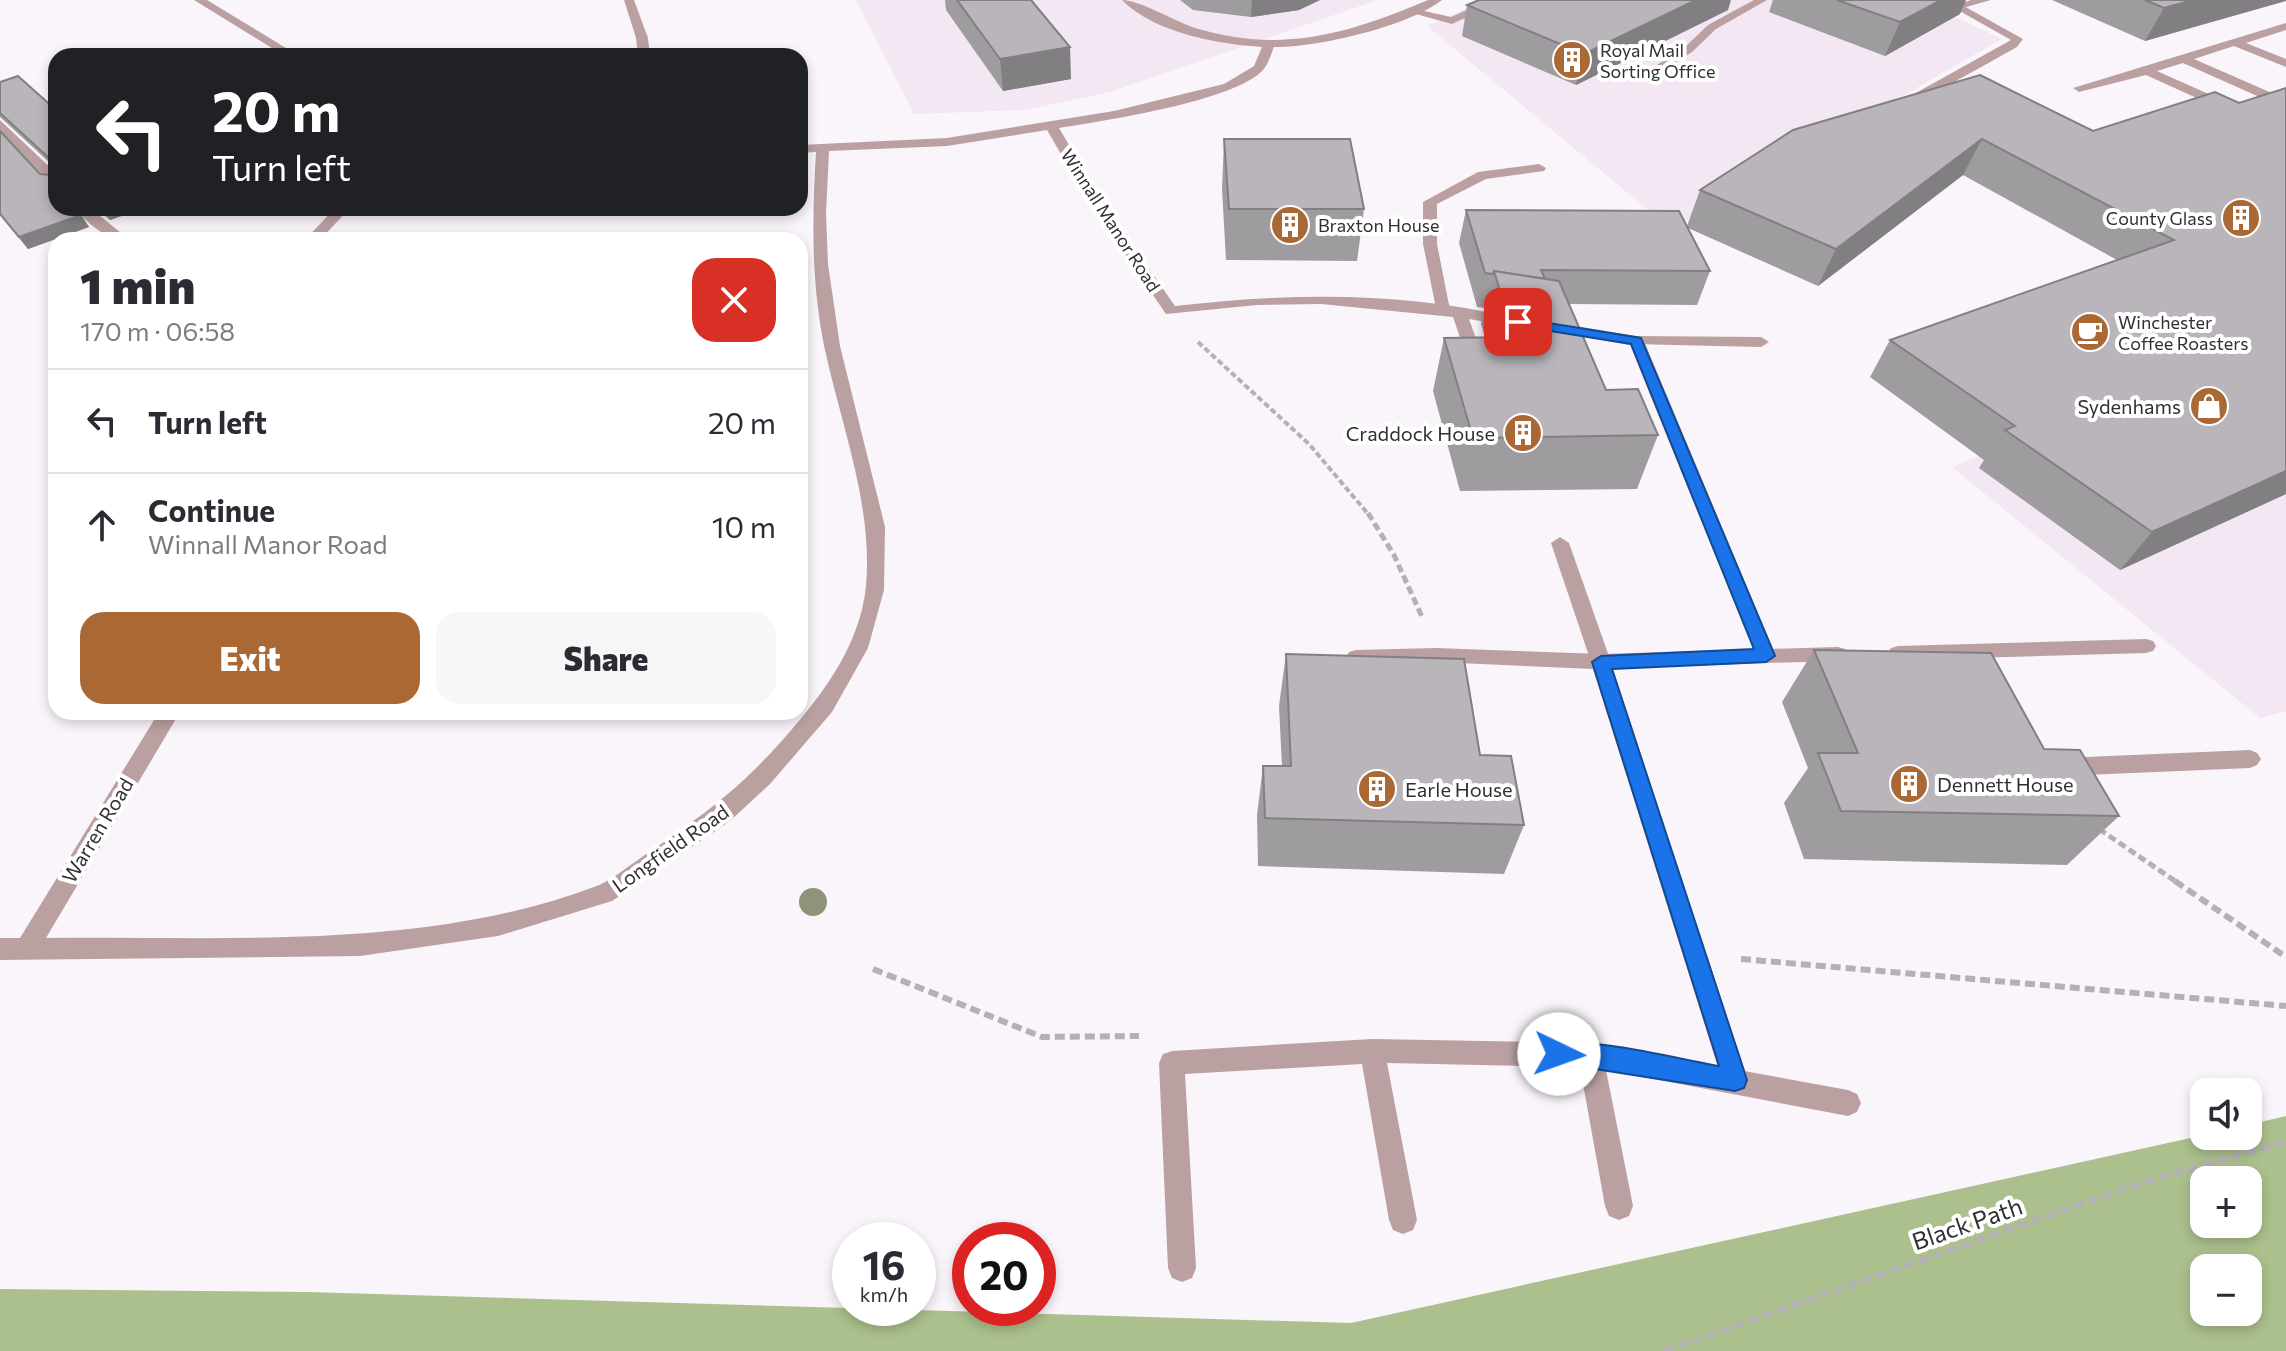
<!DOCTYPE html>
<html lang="en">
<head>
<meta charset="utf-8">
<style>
  body { margin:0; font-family:Commissioner,sans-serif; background:#f7f7f7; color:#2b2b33; height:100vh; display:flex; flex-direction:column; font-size:30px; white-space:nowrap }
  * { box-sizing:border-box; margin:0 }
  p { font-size:26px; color:#7c7c81 }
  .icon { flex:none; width:44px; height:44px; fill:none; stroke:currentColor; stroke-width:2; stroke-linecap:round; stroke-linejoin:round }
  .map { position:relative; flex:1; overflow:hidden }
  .side { position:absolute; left:48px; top:232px; width:760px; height:488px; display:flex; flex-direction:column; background:#fff; border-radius:24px; box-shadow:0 4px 12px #0003 }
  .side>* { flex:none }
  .hud { position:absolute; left:48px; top:48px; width:760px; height:168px; border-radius:24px; box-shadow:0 4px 12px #0003; background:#202124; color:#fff; overflow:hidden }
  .controls { position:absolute; left:2190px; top:1078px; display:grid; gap:16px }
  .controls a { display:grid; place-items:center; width:72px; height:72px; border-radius:16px; background:#fff; box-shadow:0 4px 12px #0003; font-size:40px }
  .speed { position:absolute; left:832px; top:1222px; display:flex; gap:16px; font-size:40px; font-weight:700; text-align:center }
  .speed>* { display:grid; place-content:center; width:104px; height:104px; border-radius:50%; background:#fff; box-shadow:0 4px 12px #0003; line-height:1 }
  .speed small { font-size:20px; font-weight:400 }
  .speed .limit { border:12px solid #d22; background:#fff; color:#111 }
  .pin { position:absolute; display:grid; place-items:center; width:68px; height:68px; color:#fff; margin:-34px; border-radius:16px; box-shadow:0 4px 12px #0006 }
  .me { position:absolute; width:88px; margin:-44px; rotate:93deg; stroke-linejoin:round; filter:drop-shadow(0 0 6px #0008) }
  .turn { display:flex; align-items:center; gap:28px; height:168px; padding:0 32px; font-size:36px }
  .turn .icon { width:104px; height:104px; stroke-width:2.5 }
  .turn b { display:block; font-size:56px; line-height:68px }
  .round { display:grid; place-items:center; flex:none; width:84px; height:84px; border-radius:24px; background:#f7f7f7 }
  .summary { display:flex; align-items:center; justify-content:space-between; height:136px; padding:0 32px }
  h1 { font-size:48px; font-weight:800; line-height:60px }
  .primary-button { display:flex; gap:16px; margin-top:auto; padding:16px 32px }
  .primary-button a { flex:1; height:92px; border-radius:24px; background:#aa6835; color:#fff; font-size:32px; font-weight:800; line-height:92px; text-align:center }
  .primary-button a+a { background:#f7f7f7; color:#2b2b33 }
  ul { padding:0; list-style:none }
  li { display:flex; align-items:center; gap:24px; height:104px; padding:0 32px; border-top:2px solid #e1e1e2 }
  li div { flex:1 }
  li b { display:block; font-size:30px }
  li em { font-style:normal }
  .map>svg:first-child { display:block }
  .built { fill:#f2e7f3 }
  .forest { fill:#acc08d; fill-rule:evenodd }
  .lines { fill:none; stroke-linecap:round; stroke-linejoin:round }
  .path-far2 { stroke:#b4b0b5; stroke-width:4; stroke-dasharray:6 3; stroke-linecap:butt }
  .path-far1 { stroke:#b4b0b5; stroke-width:5; stroke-dasharray:8 4; stroke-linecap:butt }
  .path { stroke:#b4b0b5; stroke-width:6; stroke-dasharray:10 5; stroke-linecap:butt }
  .lane { fill:#bba0a2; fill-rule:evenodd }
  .street { fill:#bba0a2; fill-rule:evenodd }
  .tree { fill:#8d9478 }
  .wall { fill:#9f9ca0 }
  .shaded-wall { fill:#827f82 }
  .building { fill:#b9b5ba; stroke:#827f82; stroke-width:2 }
  .route { fill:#1a73e8; stroke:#114b97; stroke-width:2 }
  .labels { text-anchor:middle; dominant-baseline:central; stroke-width:8; stroke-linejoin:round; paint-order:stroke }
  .far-poi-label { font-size:18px; fill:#312f31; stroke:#fff; text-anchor:start }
  .far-street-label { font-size:18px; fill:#312f31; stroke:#fff }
  .poi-label { font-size:20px; fill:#312f31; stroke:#fff; text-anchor:end }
  .street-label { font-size:20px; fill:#312f31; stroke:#fff }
  .near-street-label { font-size:24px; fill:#312f31; stroke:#fff }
</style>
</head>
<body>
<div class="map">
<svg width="2286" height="1351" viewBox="0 0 2286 1351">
  <rect width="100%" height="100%" fill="#faf5fb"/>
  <g class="built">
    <polygon points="856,0 1378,0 1110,92 1025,110 914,114"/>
    <polygon points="1486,0 1919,0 2002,39 1671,229 1427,26"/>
    <polygon points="2283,331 2286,333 2286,711 2260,718 1952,467"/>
  </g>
  <path class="forest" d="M2286 1116V1351H0V1289L308 1292 1351 1323 2204 1135 2248 1136V1125ZM2204 1180H2248V1224H2204ZM2204 1268H2248V1312H2204Z"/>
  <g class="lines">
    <polyline class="path-far2" points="1198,342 1309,444 1369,515"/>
    <g class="path-far1">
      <polyline points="1368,513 1394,555 1423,619"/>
      <polyline points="2099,829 2178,883"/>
    </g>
    <g class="path">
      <polyline points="2175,881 2286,957"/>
      <polyline points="1741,959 2286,1006"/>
      <polyline points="873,969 1042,1037 1139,1036"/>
      <polyline points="1664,1351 2138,1184 2286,1141"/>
    </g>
    <g class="lane">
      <polygon points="1489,0 1503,0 1452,24 1405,11 1411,8 1451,17"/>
      <polygon points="1754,0 1767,0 1716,29 1692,52 1665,69 1655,66 1684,48 1708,25"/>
      <polygon points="1971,0 1991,0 1959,9 1953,6"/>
      <polygon points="2286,23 2286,30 2246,43 2286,59 2286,67 2234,46 2194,59 2281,97 2281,103 2273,103 2183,63 2157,71 2231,104 2231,110 2223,110 2146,75 2079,92 2073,88"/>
      <polygon points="0,120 56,173 56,185 51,184 0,131"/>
      <polygon points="1539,164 1546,168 1544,171 1486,179 1437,204 1437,244 1450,310 1442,315 1437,313 1423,244 1423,202 1478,172"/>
      <path d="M75 208H90L130 240C106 240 90 226 75 208Z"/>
      <polygon points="1636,336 1761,337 1769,342 1761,347 1631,344 1631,338"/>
      <polygon points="1560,537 1569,543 1611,662 1608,667 1594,667 1591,662 1551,543"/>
      <polygon points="2146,639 2153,641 2156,646 2153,651 2146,653 1898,660 1891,658 1888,653 1891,648 1898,646"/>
      <polygon points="1838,647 1845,649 1848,654 1845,659 1838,661 1766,663 1759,661 1756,656 1759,651 1766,649"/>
      <polygon points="1436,648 1443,650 1446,655 1443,660 1436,662 1356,664 1349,662 1346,657 1349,652 1356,650"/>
      <polygon points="2250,750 2257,753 2261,759 2257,765 2250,768 2062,776 2054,773 2051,767 2054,761 2062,758"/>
      <polygon points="1372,1039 1590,1043 1848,1090 1857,1094 1861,1103 1857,1112 1848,1116 1606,1070 1633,1206 1629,1216 1619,1220 1609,1216 1605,1206 1580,1067 1387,1063 1417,1220 1413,1230 1403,1234 1393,1230 1389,1220 1362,1064 1185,1074 1196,1268 1192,1278 1182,1282 1172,1278 1168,1268 1159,1063 1163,1054 1172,1051"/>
    </g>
    <g class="street">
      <polygon points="194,0 207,0 299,56 285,56"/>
      <polygon points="624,0 634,0 648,38 650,56 638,56 636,38"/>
      <path d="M1122 0C1140 0 1174 21 1195 28 1281 54 1348 34 1428 0H1442C1409 26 1317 48 1274 47 1271 54 1268 65 1263 70 1235 101 1103 121 1059 128L1101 199 1175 306C1288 293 1403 291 1514 318V324L1509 326 1469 319 1483 358 1481 361H1469L1467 358 1453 317 1321 304 1257 305 1166 314 1087 199 1047 130 947 146 829 151 826 214 828 264 840 346 885 527 884 590 868 648 832 712 770 784 730 821 612 901 498 936 360 956 0 960V938H20L159 712H180L46 938C226 936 423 951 594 887 611 881 627 867 642 857 695 821 735 793 778 745 818 701 860 648 866 586 873 506 842 428 825 350 811 285 812 218 816 152L800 153V145L947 138 1114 111 1224 84 1254 66 1262 47C1218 44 1154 33 1122 0Z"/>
      <polygon points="1940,0 1953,0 2023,39 2017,47 1913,105 1905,105 1905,99 2011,40"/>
      <polygon points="335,208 350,208 320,240 305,240"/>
      <polygon points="1557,323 1636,336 1644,341 1776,656 1773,661 1766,663 1613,669 1748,1080 1744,1089 1735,1092 1726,1089 1722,1080 1593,669 1436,662 1429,660 1426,655 1429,650 1436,648 1601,654 1753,649 1630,345 1552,331 1549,328"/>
    </g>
  </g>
  <circle class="tree" cx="813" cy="902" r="14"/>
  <g class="wall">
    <polygon points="945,0 1031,0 1071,79 1003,91 946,10"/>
    <polygon points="1180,0 1320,0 1299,10 1251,17 1193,10"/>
    <polygon points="1773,0 1941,0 1960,14 1885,56 1769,12"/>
    <polygon points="2052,0 2286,0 2145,41"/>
    <polygon points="1467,5 1728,10 1576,85 1462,36"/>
    <polygon points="0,82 56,110 56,208 81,215 89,227 28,249 0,215 0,131 40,174 49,175 50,163 0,117"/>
    <polygon points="2286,88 2286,494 2120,570 1979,468 1984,460 1870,377 1890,340 2117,260 1963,175 1818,286 1688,228 1710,271 1697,305 1569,304 1606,390 1658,435 1637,489 1460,491 1433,391 1444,338 1485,337 1481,324 1485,308 1477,307 1459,243 1466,210 1687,226 1700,190 1793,130 2093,131 2239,103"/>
    <polygon points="1224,139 1364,209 1357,261 1226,260 1222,189"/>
    <polygon points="95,208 144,208 110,220"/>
    <polygon points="1814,650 2044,749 2119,816 2067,865 1804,859 1784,803 1808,768 1782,702"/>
    <polygon points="1286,654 1480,755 1524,825 1504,874 1258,866 1257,815 1263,766 1282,766 1279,706"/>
  </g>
  <g class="shaded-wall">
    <polygon points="1252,0 1320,0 1299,10 1251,17"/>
    <polygon points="1696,0 1731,0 1728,10 1576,85 1584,54"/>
    <polygon points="1941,0 1966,0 1960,14 1885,56 1900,22"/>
    <polygon points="2193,0 2286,0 2286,1 2145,41 2164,8"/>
    <polygon points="1070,47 1071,79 1003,91 1000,59"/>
    <polygon points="1982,139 1963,175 1818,286 1836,249"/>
    <polygon points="102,208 144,208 110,220"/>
    <polygon points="81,215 89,227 28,249 19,237"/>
    <polygon points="2286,471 2286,494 2120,570 2152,532"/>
  </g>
  <g class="building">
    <polygon points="957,0 1031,0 1070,47 1000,59"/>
    <polygon points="1479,0 1696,0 1584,54 1467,5"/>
    <polygon points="1837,0 1941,0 1900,22"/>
    <polygon points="2145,0 2193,0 2164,8"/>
    <polygon points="1980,75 2093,131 2215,92 2239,103 2286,88 2286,471 2152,532 2005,430 2015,426 1890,340 2174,240 1982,139 1836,249 1700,190 1793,130"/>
    <polygon points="18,76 56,110 56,208 74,208 81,215 19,237 0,214 0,131 40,174 49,175 50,159 0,113 0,82"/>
    <polygon points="1224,139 1350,139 1364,209 1229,209"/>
    <polygon points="1466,210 1679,211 1710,271 1541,270 1545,279 1494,271 1493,274 1485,273"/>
    <polygon points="1494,271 1559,281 1606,390 1638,389 1658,435 1473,438 1444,338 1514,337"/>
    <polygon points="1814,650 1991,653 2044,749 2080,750 2119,816 1841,811 1818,753 1858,753"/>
    <polygon points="1286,654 1464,659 1480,755 1511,756 1524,825 1265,818 1263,766 1291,766"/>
  </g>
  <path class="route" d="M1518 318 1641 338 1775 656 1766 662 1612 669 1747 1080 1744 1088 1735 1091 1551 1062 1548 1054 1551 1046C1583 1034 1682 1060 1719 1066L1592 662 1601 656 1754 649 1631 344 1513 325 1511 322Z"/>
  <defs>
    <g id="building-disc" transform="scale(2)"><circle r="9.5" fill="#aa6835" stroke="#fff"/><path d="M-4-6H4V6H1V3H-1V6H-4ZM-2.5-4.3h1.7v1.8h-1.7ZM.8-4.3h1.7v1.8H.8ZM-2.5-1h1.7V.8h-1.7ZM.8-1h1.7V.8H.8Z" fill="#fff"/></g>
    <g id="cafe-disc" transform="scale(2)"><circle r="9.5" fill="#aa6835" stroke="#fff"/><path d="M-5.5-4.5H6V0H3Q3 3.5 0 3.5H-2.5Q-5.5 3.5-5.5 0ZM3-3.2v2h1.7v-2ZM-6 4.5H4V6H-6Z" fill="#fff"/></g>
    <g id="shop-disc" transform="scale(2)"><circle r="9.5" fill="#aa6835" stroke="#fff"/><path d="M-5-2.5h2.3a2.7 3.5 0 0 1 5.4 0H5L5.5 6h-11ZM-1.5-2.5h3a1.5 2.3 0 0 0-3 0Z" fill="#fff"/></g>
  </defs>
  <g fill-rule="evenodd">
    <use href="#building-disc" x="1572" y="60"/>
    <use href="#building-disc" x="2241" y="218"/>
    <use href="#building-disc" x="1290" y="225"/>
    <use href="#cafe-disc" x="2090" y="332"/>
    <use href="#shop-disc" x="2209" y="406"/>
    <use href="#building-disc" x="1523" y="433"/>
    <use href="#building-disc" x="1909" y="784"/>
    <use href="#building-disc" x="1377" y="789"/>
  </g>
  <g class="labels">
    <g class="far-poi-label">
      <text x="1600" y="50">Royal Mail<tspan x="1600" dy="21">Sorting Office</tspan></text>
      <text x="2213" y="218" text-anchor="end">County Glass</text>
      <text x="1318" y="225">Braxton House</text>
      <text x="2118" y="322">Winchester<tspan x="2118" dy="21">Coffee Roasters</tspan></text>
    </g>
    <g class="far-street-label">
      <text transform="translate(1111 220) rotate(57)">Winnall Manor Road</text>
    </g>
    <g class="poi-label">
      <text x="2181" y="406">Sydenhams</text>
      <text x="1495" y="433">Craddock House</text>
      <text x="1937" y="784" text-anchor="start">Dennett House</text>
      <text x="1405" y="789" text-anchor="start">Earle House</text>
    </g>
    <g class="street-label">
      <text transform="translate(97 830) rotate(-59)">Warren Road</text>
      <text transform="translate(670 848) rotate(-35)">Longfield Road</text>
    </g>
    <g class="near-street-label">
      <text transform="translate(1967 1223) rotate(-19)">Black Path</text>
    </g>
  </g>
</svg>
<div class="controls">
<a><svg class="icon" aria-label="sound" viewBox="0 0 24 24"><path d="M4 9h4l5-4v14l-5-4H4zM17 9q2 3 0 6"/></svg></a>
<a>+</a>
<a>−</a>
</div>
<div class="speed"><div>16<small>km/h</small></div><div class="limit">20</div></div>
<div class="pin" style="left:1518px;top:322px;background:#d93025"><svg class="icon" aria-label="arrive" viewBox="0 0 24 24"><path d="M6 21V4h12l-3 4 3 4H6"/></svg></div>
<svg class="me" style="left:1559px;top:1054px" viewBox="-20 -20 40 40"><circle r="19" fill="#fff"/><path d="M0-13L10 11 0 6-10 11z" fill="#1a73e8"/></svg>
<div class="hud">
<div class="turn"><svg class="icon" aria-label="left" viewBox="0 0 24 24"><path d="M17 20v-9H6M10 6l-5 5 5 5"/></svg><div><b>20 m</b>Turn left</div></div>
</div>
<section class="side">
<div class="summary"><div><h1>1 min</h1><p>170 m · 06:58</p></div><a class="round" style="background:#d93025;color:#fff"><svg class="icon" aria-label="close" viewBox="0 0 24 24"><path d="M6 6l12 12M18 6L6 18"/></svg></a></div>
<ul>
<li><svg class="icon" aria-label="left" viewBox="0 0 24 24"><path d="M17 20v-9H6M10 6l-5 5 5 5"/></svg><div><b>Turn left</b></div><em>20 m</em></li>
<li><svg class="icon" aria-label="ahead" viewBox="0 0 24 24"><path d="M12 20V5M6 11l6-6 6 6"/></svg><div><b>Continue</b><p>Winnall Manor Road</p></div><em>10 m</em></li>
</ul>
<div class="primary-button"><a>Exit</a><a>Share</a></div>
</section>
</div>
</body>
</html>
